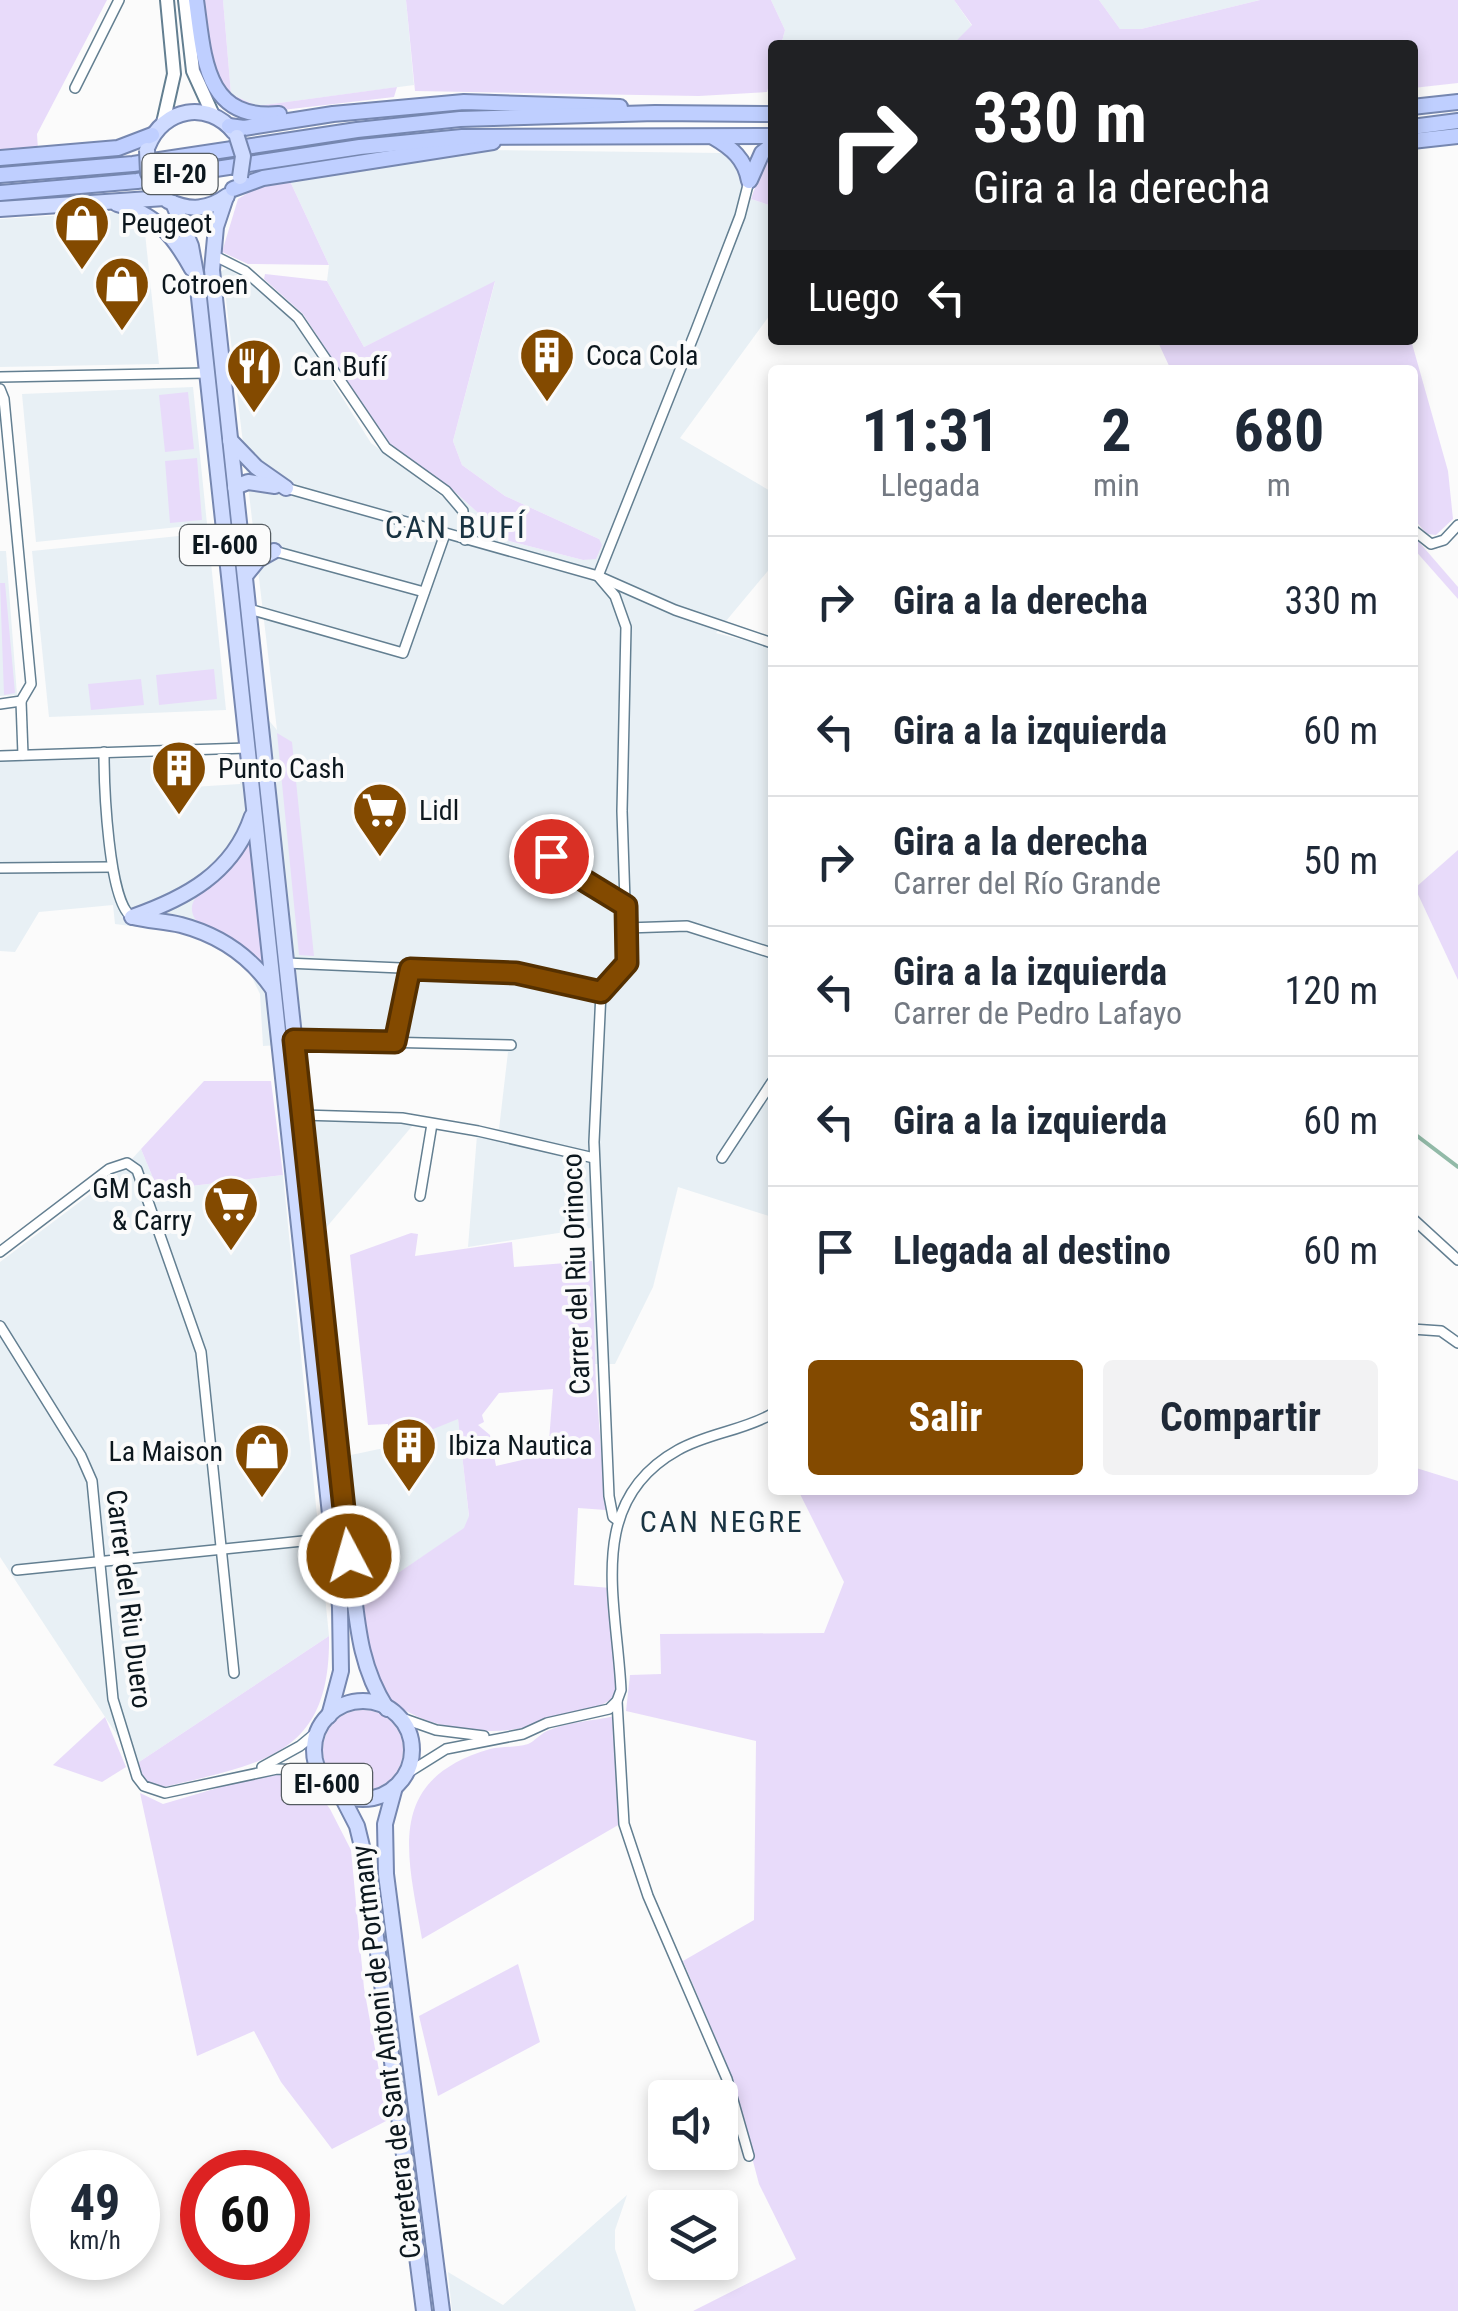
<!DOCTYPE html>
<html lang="es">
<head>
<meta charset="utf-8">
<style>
  body { margin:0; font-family:"Roboto Condensed",sans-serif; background:#f2f2f3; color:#1f2937; height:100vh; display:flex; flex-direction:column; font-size:38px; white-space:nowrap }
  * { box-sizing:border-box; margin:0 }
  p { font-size:32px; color:#747a83 }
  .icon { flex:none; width:55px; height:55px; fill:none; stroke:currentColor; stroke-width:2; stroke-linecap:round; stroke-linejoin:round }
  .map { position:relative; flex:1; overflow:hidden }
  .drawer { position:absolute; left:768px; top:365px; width:650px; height:1130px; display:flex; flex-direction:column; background:#fff; border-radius:10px; box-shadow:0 5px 15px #0003 }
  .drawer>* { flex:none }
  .guide { position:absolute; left:768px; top:40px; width:650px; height:305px; border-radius:10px; box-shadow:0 5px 15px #0003; background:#202124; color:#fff; overflow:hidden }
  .tools { position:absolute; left:648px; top:2080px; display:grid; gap:20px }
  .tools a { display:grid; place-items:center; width:90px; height:90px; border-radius:10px; background:#fff; box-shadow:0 5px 15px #0003; font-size:50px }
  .speed { position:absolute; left:30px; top:2150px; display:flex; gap:20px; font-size:50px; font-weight:700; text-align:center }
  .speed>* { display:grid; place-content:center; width:130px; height:130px; border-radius:50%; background:#fff; box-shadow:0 5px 15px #0003; line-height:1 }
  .speed small { font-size:25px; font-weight:400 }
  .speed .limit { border:15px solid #d22; background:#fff; color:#111 }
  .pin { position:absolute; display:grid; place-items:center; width:85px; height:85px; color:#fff; margin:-42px; border:5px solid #fff; border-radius:50%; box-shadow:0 2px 10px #0007 }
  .me { position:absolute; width:110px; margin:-55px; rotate:354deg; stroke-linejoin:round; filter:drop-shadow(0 0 8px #0008) }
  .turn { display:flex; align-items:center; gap:35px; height:210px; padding:0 40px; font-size:45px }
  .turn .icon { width:130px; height:130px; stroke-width:2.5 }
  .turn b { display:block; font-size:70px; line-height:85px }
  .then { display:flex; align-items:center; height:95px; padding:0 40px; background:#0003; gap:20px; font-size:38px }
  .eta { display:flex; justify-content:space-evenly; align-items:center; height:170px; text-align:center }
  .eta b { font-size:60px; font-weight:700; line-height:70px }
  .primary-button { display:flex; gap:20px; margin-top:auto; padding:20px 40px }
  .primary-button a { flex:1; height:115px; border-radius:10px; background:#834a00; color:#fff; font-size:40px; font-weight:700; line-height:115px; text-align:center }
  .primary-button a+a { background:#f2f2f3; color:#1f2937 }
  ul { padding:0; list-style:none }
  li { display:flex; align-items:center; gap:30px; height:130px; padding:0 40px; border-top:2px solid #e0e1e3 }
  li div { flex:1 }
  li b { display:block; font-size:38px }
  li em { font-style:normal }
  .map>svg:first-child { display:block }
  .built { fill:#e8f0f5 }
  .green { fill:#e8dbfa; fill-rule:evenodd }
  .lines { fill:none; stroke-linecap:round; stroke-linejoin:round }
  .stream { stroke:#92baa8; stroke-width:4 }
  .minor-casing { stroke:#637f91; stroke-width:12 }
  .secondary-casing { stroke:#637f91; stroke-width:16 }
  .primary-casing { stroke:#7687b0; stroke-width:18 }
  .trunk-casing { stroke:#7687b0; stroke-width:18 }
  .minor { stroke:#fff; stroke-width:9 }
  .secondary { stroke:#fff; stroke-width:12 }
  .primary { stroke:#cfdbff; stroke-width:14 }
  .trunk { stroke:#bfcfff; stroke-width:14 }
  .primary-bridge-casing { stroke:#7687b0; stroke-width:18; stroke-linecap:butt }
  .primary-bridge { stroke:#cfdbff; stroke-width:14 }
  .route-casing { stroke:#553000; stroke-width:25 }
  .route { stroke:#834a00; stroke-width:18 }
  .labels { text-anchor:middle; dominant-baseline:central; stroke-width:8; stroke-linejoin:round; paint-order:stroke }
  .shield { fill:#fbfbfb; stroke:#545b60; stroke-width:2.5 }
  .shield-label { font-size:25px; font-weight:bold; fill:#0c171e }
  .poi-label { font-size:28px; fill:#0c171e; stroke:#fbfbfb; text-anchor:start }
  .street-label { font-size:28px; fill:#0c171e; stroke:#fbfbfb }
  .neighbourhood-label { font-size:30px; letter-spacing:2.5px; fill:#193342; stroke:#fbfbfb }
  .quarter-label { font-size:32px; letter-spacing:2.5px; fill:#193342; stroke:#fbfbfb }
</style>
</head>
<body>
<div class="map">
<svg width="1458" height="2311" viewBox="0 0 1458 2311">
  <rect width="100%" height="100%" fill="#fbfbfb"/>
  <g class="built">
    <polygon points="223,0 406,0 414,85 257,106 231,94"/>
    <polygon points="771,0 954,0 972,26 952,45 781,45 785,30"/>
    <polygon points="1099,0 1260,0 1141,29 1120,29"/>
    <polygon points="480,150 721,153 738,163 751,199 772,206 772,312 680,438 772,492 772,566 716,633 772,647 772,1217 678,1187 653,1287 615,1364 595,1364 591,1228 468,1247 477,1135 499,1129 508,1052 311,1043 263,1046 260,994 247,967 230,953 185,933 115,924 113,905 39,912 15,952 0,951 0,761 157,758 161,789 240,784 237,713 260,710 277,730 224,283 219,272 228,268 263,292 297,326 371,443 449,502 455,492 509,541 583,560 596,558 599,539 505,496 462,465 453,441 495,282 364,347 327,281 329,265 289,179"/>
    <polygon points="116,212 133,216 144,224 159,364 0,367 0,219"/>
    <polygon points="193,387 207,524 36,542 22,394"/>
    <polygon points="208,533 226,710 49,717 32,551"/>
    <polygon points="0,551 6,551 17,695 0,696"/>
    <polygon points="314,1119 413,1125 325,1229"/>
    <polygon points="141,1149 158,1190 283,1175 329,1636 136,1764 0,1557 0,1262 122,1170"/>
    <polygon points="458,1418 469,1517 465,1528 360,1599 346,1456 389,1447"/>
    <polygon points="627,2195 615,2230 615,2249 636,2311 452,2311 448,2272 503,2305"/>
  </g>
  <g class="green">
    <polygon points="0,0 107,0 37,134 38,150 0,152"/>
    <polygon points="203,0 223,0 231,94 257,106 397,87 394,97 265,112 239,106 214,76"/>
    <polygon points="406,0 771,0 785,30 781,45 772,45 772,74 767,92 699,96 415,91"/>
    <polygon points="954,0 1099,0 1120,29 1141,29 1260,0 1458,0 1458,83 1413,88 1412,45 952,45 972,25"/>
    <polygon points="772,154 772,206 751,199 765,158"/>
    <polygon points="289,179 329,265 248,264 222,252 238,199 264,183"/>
    <polygon points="265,274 327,281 364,347 495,281 453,441 462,465 505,496 599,539 602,545 596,559 583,560 509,541 455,492 385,440 303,314 264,279"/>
    <polygon points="1157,340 1411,340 1448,471 1453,519 1436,535 1427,534 1413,518 1412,370 1171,370"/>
    <polygon points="188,392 194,449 165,452 159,395"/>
    <polygon points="197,458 202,520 170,523 165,461"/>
    <polygon points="1412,534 1458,587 1458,599 1413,548"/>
    <polygon points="0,583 5,583 15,693 4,695"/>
    <polygon points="214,669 217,699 159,705 156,675"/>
    <polygon points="141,679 144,705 91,710 88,684"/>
    <polygon points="277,733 292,742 314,956 299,955"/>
    <path d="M249 840 263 966C246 951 225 945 208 932 166 900 217 885 237 861 241 855 245 846 249 840Z"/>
    <polygon points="1458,850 1458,980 1415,888"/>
    <polygon points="204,1081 271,1081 283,1175 158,1190 141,1149"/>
    <path d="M411 1233 418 1234 415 1256 512 1242 514 1267 592 1261 596 1386 606 1510 578 1508 574 1585 611 1588 618 1690C608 1709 582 1710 563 1715 550 1718 539 1724 526 1727 489 1737 421 1728 393 1701 366 1675 365 1634 360 1599L464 1528 469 1516 458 1419 389 1447 388 1424 368 1425 350 1255ZM553 1389 548 1454 496 1466 490 1435 478 1425 484 1422 482 1415 499 1393Z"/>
    <polygon points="1413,1467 1458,1481 1458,2311 693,2311 796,2259 759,2184 729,2070 683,1961 754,1920 756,1741 626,1711 630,1675 661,1674 660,1634 824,1633 844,1582 798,1490 1412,1490"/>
    <path d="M329 1636C331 1759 259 1763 161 1788 147 1786 142 1776 136 1764Z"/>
    <circle cx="363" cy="1750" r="40"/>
    <path d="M615 1716 620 1824 422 1939C408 1856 383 1780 490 1749 502 1746 516 1748 528 1744 535 1741 540 1734 547 1731 567 1722 593 1721 615 1716Z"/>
    <polygon points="105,1717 126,1767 102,1782 53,1765"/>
    <polygon points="278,1774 308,1779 330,1809 351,1850 364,1988 388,2120 332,2149 281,2082 254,2031 197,2056 140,1793 163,1804 248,1779"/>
    <polygon points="518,1964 540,2042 438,2096 419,2016"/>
  </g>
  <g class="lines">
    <polyline class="stream" points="1412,1132 1458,1167"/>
    <g class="minor-casing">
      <g id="minor">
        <polyline points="75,88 119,0"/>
        <polyline points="213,255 245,271 298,318 386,448 446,491 463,511 465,540"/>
        <polyline points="0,377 207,373"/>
        <polyline points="0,389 4,399 31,684 21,701 0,704"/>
        <polyline points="286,488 598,576 675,610 772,643"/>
        <polyline points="1412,529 1431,544 1444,540 1458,525"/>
        <polyline points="274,551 424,592"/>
        <polyline points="598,576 615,596 626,627 622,811 627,963 601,992 594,1142 609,1496 613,1517 617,1520"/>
        <polyline points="598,576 696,330 740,216 749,181"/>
        <polyline points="249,609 403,653 445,534"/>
        <polyline points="21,701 23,755"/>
        <path d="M104 752C104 783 108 903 132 917"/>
        <polyline points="0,756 247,748"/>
        <polyline points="524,835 577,876 626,906"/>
        <polyline points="0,868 111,867"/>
        <polyline points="626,928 687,926 772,953"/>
        <polyline points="286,963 516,973 601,992"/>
        <polyline points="294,1040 511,1045"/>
        <polyline points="395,1042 409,969"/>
        <polyline points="302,1115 402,1118 478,1131 594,1158"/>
        <polyline points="722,1158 772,1082"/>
        <polyline points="420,1196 432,1124"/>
        <polyline points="1412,1218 1458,1260"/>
        <polyline points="0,1252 109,1169 127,1163 137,1170 201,1352 234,1673"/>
        <polyline points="0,1326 81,1456 92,1481 113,1699 137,1777 144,1786 165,1793 277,1769 304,1770 323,1777"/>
        <polyline points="1412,1329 1441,1331 1458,1343"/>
        <polyline points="17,1570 332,1538"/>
        <polyline points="617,1701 624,1824 648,1896 727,2079 749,2156"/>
        <polyline points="399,1717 436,1730 484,1736"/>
        <polyline points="262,1767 300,1746 318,1731"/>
        <path d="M406 1774 446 1749 523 1734 547 1723 609 1709 617 1701 621 1690C617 1602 584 1502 678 1450 708 1433 742 1431 772 1414"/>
      </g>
    </g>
    <g class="secondary-casing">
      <g id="secondary">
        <polyline points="185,0 193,71 213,115"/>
        <polyline points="163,123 174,74 167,0"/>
      </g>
    </g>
    <g class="primary-casing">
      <g id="primary">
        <path d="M148 146C163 108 208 100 234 132"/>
        <path d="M226 197 216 227 212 270 353 1587C358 1632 362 1670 387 1709"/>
        <path d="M168 201C190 211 208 210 227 196"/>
        <polyline points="173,203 191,246 197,279 340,1607 341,1671 329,1716"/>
        <path d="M117 204C155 213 174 236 192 269"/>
        <polyline points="0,209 165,198"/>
        <polyline points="230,440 256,467 286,488"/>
        <polyline points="235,487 248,482 275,486"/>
        <polyline points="245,576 258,560 274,551"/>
        <path d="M132 917C186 898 233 873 252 816"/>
        <path d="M133 917C149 921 165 921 181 925 219 935 251 957 273 989"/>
        <circle cx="363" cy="1750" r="49"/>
        <polyline points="395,1787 385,1824 386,1874 442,2311"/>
        <polyline points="340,1793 357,1826 367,1867 424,2311"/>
      </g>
    </g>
    <g class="trunk-casing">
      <g id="trunk">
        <path d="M196 0C204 56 204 121 279 114"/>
        <polyline points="1412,107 1458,102"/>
        <polyline points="229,126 244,128 333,114 464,102 620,107"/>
        <polyline points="1412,127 1458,121"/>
        <path d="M713 137C732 148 745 159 749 181"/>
        <polyline points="1412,141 1458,136"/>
        <polyline points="0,158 118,148 152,135"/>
        <polyline points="0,175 133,164 357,130 460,119 655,113 772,114"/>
        <polyline points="750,180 762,153 772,145"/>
        <polyline points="233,189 263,178 493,142"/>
        <polyline points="0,193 137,181 360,147 462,137 772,136"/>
      </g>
    </g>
    <use href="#minor" class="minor"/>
    <use href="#secondary" class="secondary"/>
    <use href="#primary" class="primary"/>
    <use href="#trunk" class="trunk"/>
    <g class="primary-bridge-casing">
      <g id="primary-bridge">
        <polyline points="237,137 243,156 240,177"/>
        <polyline points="147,150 148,173 157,190"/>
      </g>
    </g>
    <use href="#primary-bridge" class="primary-bridge"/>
  </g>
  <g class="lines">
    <g class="route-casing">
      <polyline id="route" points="349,1556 294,1040 395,1042 410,969 516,973 601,992 627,963 626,906 577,876 551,856"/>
    </g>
    <use href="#route" class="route"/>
  </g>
  <defs>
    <g id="shop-pin" transform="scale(2.875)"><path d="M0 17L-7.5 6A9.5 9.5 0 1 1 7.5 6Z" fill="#834a00" stroke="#fbfbfb"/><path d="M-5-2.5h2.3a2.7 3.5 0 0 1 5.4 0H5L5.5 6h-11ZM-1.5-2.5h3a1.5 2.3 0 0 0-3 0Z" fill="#fff"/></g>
    <g id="building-pin" transform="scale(2.875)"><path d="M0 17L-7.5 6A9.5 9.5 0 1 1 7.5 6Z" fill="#834a00" stroke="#fbfbfb"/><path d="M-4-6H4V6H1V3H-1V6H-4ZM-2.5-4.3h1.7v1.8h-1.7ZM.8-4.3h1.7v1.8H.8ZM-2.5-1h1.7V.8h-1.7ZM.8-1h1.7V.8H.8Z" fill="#fff"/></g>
    <g id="restaurant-pin" transform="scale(2.875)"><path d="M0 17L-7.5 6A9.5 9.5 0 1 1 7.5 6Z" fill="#834a00" stroke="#fbfbfb"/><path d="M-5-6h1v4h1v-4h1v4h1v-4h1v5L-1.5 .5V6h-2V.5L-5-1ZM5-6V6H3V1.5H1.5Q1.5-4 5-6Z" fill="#fff"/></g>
    <g id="supermarket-pin" transform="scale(2.875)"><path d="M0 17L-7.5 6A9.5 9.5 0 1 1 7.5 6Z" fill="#834a00" stroke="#fbfbfb"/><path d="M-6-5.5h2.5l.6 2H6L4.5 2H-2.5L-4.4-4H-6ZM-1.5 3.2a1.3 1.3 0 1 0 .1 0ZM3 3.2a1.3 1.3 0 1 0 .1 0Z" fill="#fff"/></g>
  </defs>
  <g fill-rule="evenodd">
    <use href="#shop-pin" x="82" y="223"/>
    <use href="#shop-pin" x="122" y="284"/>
    <use href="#building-pin" x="547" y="355"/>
    <use href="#restaurant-pin" x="254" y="366"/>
    <use href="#building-pin" x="179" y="768"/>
    <use href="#supermarket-pin" x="380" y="810"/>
    <use href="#supermarket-pin" x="231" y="1204"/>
    <use href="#building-pin" x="409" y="1445"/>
    <use href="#shop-pin" x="262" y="1451"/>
  </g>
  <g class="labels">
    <g class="shield">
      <rect x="142.5" y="154" width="75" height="40" rx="8"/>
      <rect x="180" y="525" width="90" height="40" rx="8"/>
      <rect x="282" y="1764" width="90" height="40" rx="8"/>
    </g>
    <g class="shield-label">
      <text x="180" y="174">EI-20</text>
      <text x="225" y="545">EI-600</text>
      <text x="327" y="1784">EI-600</text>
    </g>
    <g class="poi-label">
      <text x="121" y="223">Peugeot</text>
      <text x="161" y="284">Cotroen</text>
      <text x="586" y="355">Coca Cola</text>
      <text x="293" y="366">Can Bufí</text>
      <text x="218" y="768">Punto Cash</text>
      <text x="419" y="810">Lidl</text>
      <text x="192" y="1188" text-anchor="end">GM Cash<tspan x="192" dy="32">&amp; Carry</tspan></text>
      <text x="448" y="1445">Ibiza Nautica</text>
      <text x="223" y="1451" text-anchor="end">La Maison</text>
    </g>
    <g class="street-label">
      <text transform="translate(576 1274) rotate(-92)">Carrer del Riu Orinoco</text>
      <text transform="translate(129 1599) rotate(83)">Carrer del Riu Duero</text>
      <text transform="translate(386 2052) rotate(-97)">Carretera de Sant Antoni de Portmany</text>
    </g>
    <g class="neighbourhood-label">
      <text x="722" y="1521">CAN NEGRE</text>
    </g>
    <g class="quarter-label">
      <text x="456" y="527">CAN BUFÍ</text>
    </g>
  </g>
</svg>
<div class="tools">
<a><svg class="icon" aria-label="sound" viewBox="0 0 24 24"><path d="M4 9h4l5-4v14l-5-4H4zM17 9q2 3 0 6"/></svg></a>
<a><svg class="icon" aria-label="layers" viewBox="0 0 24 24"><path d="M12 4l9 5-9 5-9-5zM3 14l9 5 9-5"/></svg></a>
</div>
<div class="speed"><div>49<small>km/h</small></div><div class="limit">60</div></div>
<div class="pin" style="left:551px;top:856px;background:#d93025"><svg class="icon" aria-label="arrive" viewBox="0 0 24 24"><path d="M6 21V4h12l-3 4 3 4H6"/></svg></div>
<svg class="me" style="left:349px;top:1556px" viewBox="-20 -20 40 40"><circle r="17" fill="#834a00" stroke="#fff" stroke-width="3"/><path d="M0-11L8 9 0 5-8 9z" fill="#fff"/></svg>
<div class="guide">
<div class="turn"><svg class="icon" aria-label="right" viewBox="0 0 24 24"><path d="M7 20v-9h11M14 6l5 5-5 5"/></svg><div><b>330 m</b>Gira a la derecha</div></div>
<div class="then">Luego<svg class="icon" aria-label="left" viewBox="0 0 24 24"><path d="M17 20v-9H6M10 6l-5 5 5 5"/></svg></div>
</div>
<section class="drawer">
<div class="eta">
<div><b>11:31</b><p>Llegada</p></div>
<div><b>2</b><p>min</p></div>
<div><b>680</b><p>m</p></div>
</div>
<ul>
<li><svg class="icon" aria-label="right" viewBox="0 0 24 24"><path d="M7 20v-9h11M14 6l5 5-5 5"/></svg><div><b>Gira a la derecha</b></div><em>330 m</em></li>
<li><svg class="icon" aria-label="left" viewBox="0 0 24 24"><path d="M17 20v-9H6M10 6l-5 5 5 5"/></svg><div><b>Gira a la izquierda</b></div><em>60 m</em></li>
<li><svg class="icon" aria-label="right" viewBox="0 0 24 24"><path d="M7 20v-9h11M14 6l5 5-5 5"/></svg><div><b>Gira a la derecha</b><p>Carrer del Río Grande</p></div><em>50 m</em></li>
<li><svg class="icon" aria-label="left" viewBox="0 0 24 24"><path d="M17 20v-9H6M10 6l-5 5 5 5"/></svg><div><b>Gira a la izquierda</b><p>Carrer de Pedro Lafayo</p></div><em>120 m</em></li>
<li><svg class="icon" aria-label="left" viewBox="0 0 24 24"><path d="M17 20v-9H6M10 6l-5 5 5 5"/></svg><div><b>Gira a la izquierda</b></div><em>60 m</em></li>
<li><svg class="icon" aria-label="arrive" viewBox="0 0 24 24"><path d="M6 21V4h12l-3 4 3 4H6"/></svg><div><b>Llegada al destino</b></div><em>60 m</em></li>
</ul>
<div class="primary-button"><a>Salir</a><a>Compartir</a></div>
</section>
</div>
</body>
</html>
